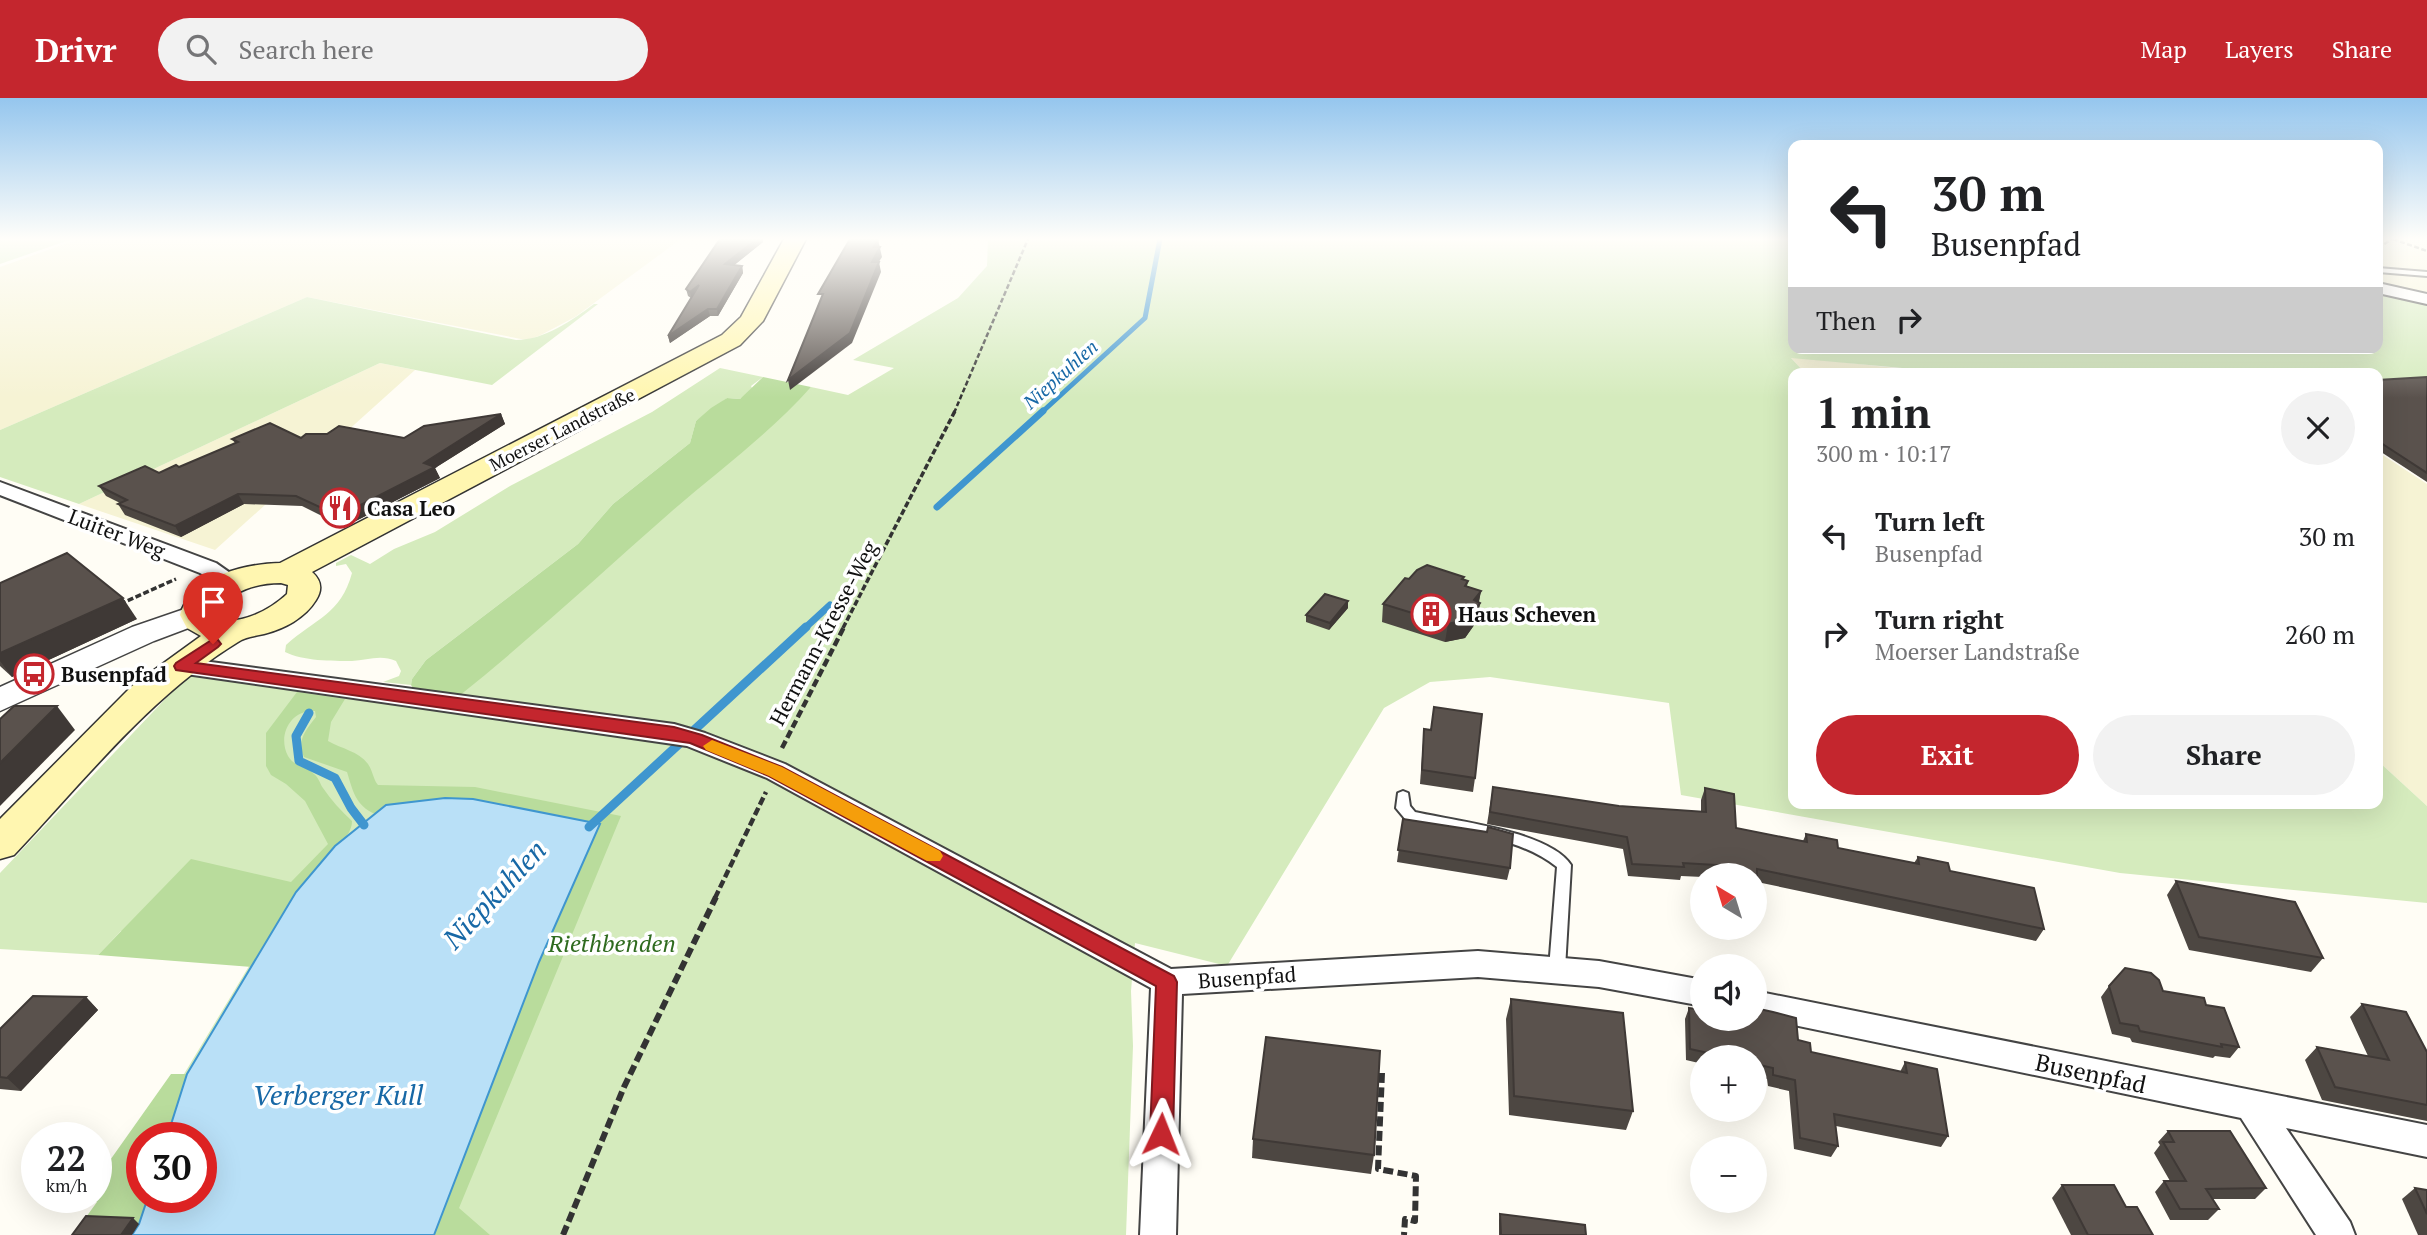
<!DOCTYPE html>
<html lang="en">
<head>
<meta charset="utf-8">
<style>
  body { margin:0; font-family:"PT Serif",serif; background:#f2f2f2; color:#202124; height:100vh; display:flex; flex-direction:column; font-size:26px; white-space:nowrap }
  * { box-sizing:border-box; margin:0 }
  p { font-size:23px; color:#757577 }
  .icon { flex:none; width:38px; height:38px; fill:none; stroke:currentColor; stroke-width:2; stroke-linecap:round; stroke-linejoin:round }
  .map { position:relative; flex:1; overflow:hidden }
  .drawer { position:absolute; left:1788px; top:270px; width:595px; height:441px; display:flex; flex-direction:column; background:#fff; border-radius:14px; box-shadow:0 7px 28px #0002 }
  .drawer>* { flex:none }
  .top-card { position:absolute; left:1788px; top:42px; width:595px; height:214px; border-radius:14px; box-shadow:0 7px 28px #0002; background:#fff; color:#202124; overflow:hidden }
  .needle { width:46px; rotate:322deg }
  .fabs { position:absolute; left:1690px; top:765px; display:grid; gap:14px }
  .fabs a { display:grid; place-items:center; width:77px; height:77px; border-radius:50%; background:#fff; box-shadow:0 7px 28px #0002; font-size:35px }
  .speed { position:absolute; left:21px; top:1024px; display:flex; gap:14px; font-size:35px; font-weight:700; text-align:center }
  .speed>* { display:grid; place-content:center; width:91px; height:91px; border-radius:50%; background:#fff; box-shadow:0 7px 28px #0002; line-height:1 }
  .speed small { font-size:18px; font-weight:400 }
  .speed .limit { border:10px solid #d22; background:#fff; color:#111 }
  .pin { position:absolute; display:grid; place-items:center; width:60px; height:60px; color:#fff; margin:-72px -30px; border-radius:50% 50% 50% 0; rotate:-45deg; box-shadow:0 0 7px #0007 }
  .pin .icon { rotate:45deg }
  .me { position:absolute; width:77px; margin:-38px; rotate:2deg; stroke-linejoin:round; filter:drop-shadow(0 0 5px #0008) }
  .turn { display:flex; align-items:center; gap:24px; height:147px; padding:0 28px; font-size:32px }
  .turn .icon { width:91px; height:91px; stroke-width:2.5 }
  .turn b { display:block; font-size:49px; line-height:60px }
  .then { display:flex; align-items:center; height:66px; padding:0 28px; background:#0003; gap:14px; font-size:26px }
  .round { display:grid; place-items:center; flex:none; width:74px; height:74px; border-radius:37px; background:#f2f2f2 }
  .head { display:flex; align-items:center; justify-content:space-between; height:119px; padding:0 28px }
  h1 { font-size:42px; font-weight:700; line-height:52px }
  .action { display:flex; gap:14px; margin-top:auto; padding:14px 28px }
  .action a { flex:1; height:80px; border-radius:42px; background:#c4262e; color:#fff; font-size:28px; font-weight:700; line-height:80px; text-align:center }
  .action a+a { background:#f2f2f2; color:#202124 }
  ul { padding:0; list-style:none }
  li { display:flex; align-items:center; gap:21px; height:98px; padding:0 28px }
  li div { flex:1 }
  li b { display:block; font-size:26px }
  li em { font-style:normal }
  header { display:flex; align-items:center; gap:42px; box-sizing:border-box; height:98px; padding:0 35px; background:#c4262e; color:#fff }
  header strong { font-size:33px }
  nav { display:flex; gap:38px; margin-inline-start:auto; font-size:24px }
  .search { width:490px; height:63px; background:#f2f2f2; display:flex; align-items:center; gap:18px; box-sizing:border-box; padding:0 24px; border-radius:38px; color:#757577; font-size:26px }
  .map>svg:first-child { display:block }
  .farmland { fill:#f6f3d4 }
  .green { fill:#d5ebbd }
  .forest { fill:#b9dc9c }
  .water { fill:#b9e0f7; stroke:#3f96cf; stroke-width:2 }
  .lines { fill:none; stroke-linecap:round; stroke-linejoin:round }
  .stream-far2 { stroke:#3f96cf; stroke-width:5 }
  .stream-far1 { stroke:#3f96cf; stroke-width:7 }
  .stream { stroke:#3f96cf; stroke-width:9 }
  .service-casing { stroke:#444; stroke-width:4 }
  .minor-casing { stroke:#444; stroke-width:4 }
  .tertiary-casing { stroke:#444; stroke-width:3 }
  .secondary-casing { stroke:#333; stroke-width:3 }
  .path-far3 { stroke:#333; stroke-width:2.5; stroke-dasharray:5 2.5; stroke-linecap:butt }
  .path-far2 { stroke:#333; stroke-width:3.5; stroke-dasharray:6 2.5; stroke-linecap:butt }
  .path-far1 { stroke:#333; stroke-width:4.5; stroke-dasharray:8 3.5; stroke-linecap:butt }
  .path { stroke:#333; stroke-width:6; stroke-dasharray:10 4.5; stroke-linecap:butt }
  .service { fill:#fff; fill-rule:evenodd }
  .minor { fill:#fff; fill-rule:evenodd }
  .tertiary { fill:#fff; fill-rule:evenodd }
  .secondary { fill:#fff6b0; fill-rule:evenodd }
  .wall { fill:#4d4742 }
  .shaded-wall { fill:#3f3936 }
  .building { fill:#5a524d; stroke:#3f3936; stroke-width:2 }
  .route { fill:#c4262e; stroke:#7f191e; stroke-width:2 }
  .slow { fill:#f59e0b }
  .labels { text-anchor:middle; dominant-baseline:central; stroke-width:7; stroke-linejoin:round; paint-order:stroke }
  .far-street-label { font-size:18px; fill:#111; stroke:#fff }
  .far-water-label { font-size:19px; font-style:italic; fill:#1768a6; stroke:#fff }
  .poi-label { font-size:21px; font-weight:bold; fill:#111; stroke:#fff; text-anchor:start }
  .street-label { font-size:21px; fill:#111; stroke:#fff }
  .near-park-label { font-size:24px; font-style:italic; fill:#2f6b1f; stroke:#fff }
  .near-street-label { font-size:24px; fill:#111; stroke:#fff }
  .near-water-label { font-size:28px; font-style:italic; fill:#1768a6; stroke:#fff }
</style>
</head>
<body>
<header>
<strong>Drivr</strong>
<div class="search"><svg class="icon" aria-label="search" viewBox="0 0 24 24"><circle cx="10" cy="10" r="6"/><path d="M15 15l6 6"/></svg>Search here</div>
<nav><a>Map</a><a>Layers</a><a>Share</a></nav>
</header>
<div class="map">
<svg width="2427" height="1137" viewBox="0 0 2427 1137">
  <rect width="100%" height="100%" fill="#fffdf5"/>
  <g class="farmland">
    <polygon points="79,141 681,141 575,219 539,238 526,242 307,199 0,332 0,169"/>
    <polygon points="2378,141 2427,141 2427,197 2378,185"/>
    <polygon points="1790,259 1832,263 1940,275 1805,275"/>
    <polygon points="380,265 415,272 215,452 79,406"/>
    <polygon points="2378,354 2427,386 2427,708 2378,663"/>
  </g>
  <g class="green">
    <polygon points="0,141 72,141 0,166"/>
    <polygon points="988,141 1794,141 1794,250 2378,250 2378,192 2427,205 2427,284 2378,288 2378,275 1958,275 1791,260 1805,275 1794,275 1794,705 2378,705 2378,663 2427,708 2427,805 2120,775 1681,697 1669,605 1490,579 1430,584 1384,610 1227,868 1135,845 1131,893 1133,948 1126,1137 76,1137 142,1099 201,1099 201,1040 146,1039 263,845 121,833 98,857 0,851 0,775 189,576 434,612 811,289 848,297 894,270 853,262 958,200 987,168"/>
    <path d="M307 199 516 242C545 242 572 222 594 206H598L492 287 380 265 79 406 0 379V332Z"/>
    <path d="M720 270 763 279 751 288 753 292 740 301 727 300 696 323 690 345 613 406 578 446 426 562 412 581 411 587 383 584 399 578 401 573 396 563C381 556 367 562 352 563 332 563 303 563 285 554L286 547C315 521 341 516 352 475L346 466 336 468V465L351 457 370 466 394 451 435 434 510 388 652 314Z"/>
  </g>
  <g class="forest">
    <path d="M763 279 811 289C769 336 719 372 672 413 601 475 533 539 459 598L415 593 411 587 412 581 426 562 578 446 613 406 690 345 696 323 711 310 727 300 740 301Z"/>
    <path d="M297 594 345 601 331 624 328 643C342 651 358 653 368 666 373 673 373 681 378 687L475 689 621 718 459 1110 490 1137H434L539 864 600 726 534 715 383 710 375 716C355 707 353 693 347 674L304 659C296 643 306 632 316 619L315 613C291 611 277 637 288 658 294 669 307 668 314 676 319 680 320 686 323 690 331 702 341 713 352 723 352 740 331 752 321 765 292 798 275 832 252 869L98 857 191 761 291 784 328 746 305 703 286 686 271 677 266 668V635Z"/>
    <polygon points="171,976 187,976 167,1039 142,1040 142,1099 148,1099 139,1126 73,1137 97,1104 83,1101 96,1099 96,1082"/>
  </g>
  <polygon class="water" points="445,700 473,701 600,726 539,864 434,1137 132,1137 139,1126 148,1099 201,1099 201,1040 167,1039 187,976 296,794 335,748 386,707"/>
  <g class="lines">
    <polyline class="stream-far2" points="1041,315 1145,220 1160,141"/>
    <g class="stream-far1">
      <polyline points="937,409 1043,313"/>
      <polyline points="805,530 830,507"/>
    </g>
    <g class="stream">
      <polyline points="309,615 296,638 299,663 335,680 351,710 364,727"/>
      <polyline points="589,729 806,529"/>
    </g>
    <g class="service-casing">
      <g id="service">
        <polygon points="2378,170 2427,174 2427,178 2378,174"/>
        <path d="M1403 693 1408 695 1410 708 1415 714C1454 723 1549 733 1571 767L1565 871 1563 875 1557 877 1551 875 1549 871 1557 769C1514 735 1456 737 1406 722L1396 710 1398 695Z"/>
      </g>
    </g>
    <g class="minor-casing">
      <g id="minor">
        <polygon points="2378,185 2427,196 2427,206 2378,195"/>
        <path d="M0 384 216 465 243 484 240 489C225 493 213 482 200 475L0 397Z"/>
        <polygon points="181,560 674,626 705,635 785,666 1171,871 1478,853 1599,863 1703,882 1703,908 1599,889 1478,879 1182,896 1176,1137 1140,1137 1151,890 767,680 687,648 172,574 169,568 172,562"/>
        <polygon points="1755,893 2427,1027 2427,1059 2286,1030 2350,1124 2355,1137 2316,1137 2241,1020 1755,919"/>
      </g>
    </g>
    <g class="tertiary-casing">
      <polygon id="tertiary" points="196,507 207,509 211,516 207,523 154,543 0,613 0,589 132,529"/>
    </g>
    <g class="secondary-casing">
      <path id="secondary" d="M784 141H806L763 223 740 247 312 474C321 482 323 491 316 502 305 520 284 531 264 536 256 538 245 539 238 544 151 597 84 683 14 757L0 761V721L132 588 201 538 187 530 180 517C191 478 245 466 280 465L722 237 741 219ZM281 485 288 487 287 496C270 512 237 530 214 519L216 509C236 493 255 485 281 485Z"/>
    </g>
    <g class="path-far3">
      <polyline points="2393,141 2427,153"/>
      <polyline points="2378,150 2392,141"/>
      <polyline points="954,315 1028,141"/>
    </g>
    <g class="path-far2">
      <polyline points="120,506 176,481"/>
      <polyline points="843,530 955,313"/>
    </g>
    <g class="path-far1">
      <polyline points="782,650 844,529"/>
      <polyline points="715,800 766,694"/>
    </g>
    <g class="path">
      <polyline points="1382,975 1378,1071 1416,1078 1415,1123 1405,1121 1404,1137"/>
      <polyline points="563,1137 624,989 716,799"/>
    </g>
    <use href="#service" class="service"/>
    <use href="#minor" class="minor"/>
    <use href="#tertiary" class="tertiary"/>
    <use href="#secondary" class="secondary"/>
  </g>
  <g class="wall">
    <polygon points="720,141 763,141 763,144 734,167 742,168 743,175 718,218 710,218 670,245 668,238 691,200 688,198 686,191"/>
    <polygon points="2427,279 2427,384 2378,352 2378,282"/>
    <polygon points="501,316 505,326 435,370 440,380 344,429 302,408 244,406 181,439 125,417 118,406 120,405 106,398 99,388 159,375 179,369 235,345 232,341 404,340"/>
    <polygon points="1464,479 1463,481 1468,483 1467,488 1481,493 1479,504 1480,505 1477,523 1465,540 1445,544 1382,524 1383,506 1409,481"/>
    <polygon points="0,485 137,521 12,579 0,568"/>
    <polygon points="1348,510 1329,532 1306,524 1306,517"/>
    <polygon points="1424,631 1475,680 1473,694 1420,686"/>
    <polygon points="1493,689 1619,708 1701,714 1701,702 1705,690 1736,730 1803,743 1806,736 1838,750 1914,765 1918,759 1950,773 2044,831 2036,843 1757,784 1755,789 1755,777 1703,777 1703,779 1681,778 1680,782 1628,778 1623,751 1487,726"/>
    <polygon points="1403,721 1487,734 1510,770 1507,782 1397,764"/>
    <polygon points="2176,783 2323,860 2311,874 2189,852 2167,797"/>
    <polygon points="2109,888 2163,893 2206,907 2239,949 2230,960 2215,958 2213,960 2132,944 2130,940 2112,936 2101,899"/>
    <polygon points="86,899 98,912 21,993 0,991 0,931"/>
    <polygon points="1511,901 1633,1013 1626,1032 1509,1017 1506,921"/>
    <polygon points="2362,906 2427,954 2427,1023 2322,1002 2305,962 2317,949 2368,958 2350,919"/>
    <polygon points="1689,910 1798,942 1811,954 1900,974 1905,964 1948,1038 1941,1049 1836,1028 1838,1048 1831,1059 1794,1051 1789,993 1768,988 1767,981 1755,978 1755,959 1703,959 1703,966 1686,962 1685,921"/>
    <polygon points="2168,1033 2266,1090 2255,1101 2213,1101 2219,1111 2208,1122 2170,1122 2155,1094 2164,1083 2170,1083 2154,1055 2160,1047 2158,1044"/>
    <polygon points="1253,1041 1374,1057 1371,1076 1252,1060"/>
    <polygon points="2062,1087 2153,1137 2071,1137 2052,1100"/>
    <polygon points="2415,1090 2427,1092 2427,1137 2418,1137 2402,1101"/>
    <polygon points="1500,1116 1586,1137 1499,1137 1499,1122"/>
  </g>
  <g class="shaded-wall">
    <polygon points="757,141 763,141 763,144 727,173 725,166"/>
    <polygon points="878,141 882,159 873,173 872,164 874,149"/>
    <polygon points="879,164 881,174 852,245 790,292 788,282"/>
    <polygon points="742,168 743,175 718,218 717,211"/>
    <polygon points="699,187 692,201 690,194"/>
    <polygon points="708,211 710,218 670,245 668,238"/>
    <polygon points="501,316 505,326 435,370 440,380 344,429 339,418"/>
    <polygon points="238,396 244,406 181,439 175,428"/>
    <polygon points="1481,493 1478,507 1480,505 1477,523 1465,540 1445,544 1448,526 1474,502"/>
    <polygon points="123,500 137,521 12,579 0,563 0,555"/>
    <polygon points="1348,503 1348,510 1329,532 1330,525"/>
    <polygon points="57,608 75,632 0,708 0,665"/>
    <polygon points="86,899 98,912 21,993 7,980"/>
    <polygon points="133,1120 139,1126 132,1137 121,1137"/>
  </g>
  <g class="building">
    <polygon points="720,141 757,141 725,166 742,168 717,211 708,211 668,238 699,187 690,194 686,191"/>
    <polygon points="850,141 878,141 874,149 880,149 872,164 879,164 850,235 788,282 823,196 818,196"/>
    <polygon points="2427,279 2427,375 2378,343 2378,282"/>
    <polygon points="501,316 424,365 435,369 339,418 296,398 238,396 175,428 118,406 127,402 99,388 145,368 159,375 176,367 179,369 238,344 232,341 270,325 301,340 306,336 327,336 339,328 404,340 424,328"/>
    <polygon points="67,455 123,500 0,555 0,485"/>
    <polygon points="1427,467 1464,479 1462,481 1468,483 1465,488 1481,493 1474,502 1480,505 1468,521 1448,526 1383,506 1405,480 1409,481 1417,472"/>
    <polygon points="1325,496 1348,503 1330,525 1306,517"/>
    <polygon points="14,608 57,608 0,665 0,621"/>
    <polygon points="1434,609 1482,616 1475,680 1422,672 1424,631 1431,632"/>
    <polygon points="1493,689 1619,708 1706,714 1705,690 1734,696 1736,730 1807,744 1806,736 1837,742 1838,750 1919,766 1918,759 1948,765 1950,773 2034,790 2044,831 1757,771 1757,784 1755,784 1755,777 1733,777 1733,768 1683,765 1684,769 1632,766 1627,739 1490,714"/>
    <polygon points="1403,721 1487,734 1488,729 1513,736 1510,770 1398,752"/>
    <polygon points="2176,783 2295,804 2323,860 2199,839"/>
    <polygon points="2125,870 2151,875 2159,882 2163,893 2204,900 2206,907 2224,910 2239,949 2221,946 2222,949 2140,933 2138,928 2120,925 2109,888"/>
    <polygon points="33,898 86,899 7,980 0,979 0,931"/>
    <polygon points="1511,901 1623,915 1633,1013 1514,998"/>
    <polygon points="2362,906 2406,914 2427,954 2427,1007 2335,989 2317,949 2389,962"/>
    <polygon points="1689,910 1703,912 1703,920 1755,920 1755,910 1773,914 1796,920 1798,942 1810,945 1811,954 1907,975 1905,964 1937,971 1948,1038 1834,1016 1838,1048 1800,1040 1795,982 1773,977 1773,970 1755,966 1755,959 1726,959 1690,951"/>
    <polygon points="1266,939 1380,953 1374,1057 1253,1041"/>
    <polygon points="2168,1033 2230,1033 2266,1090 2206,1091 2219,1111 2180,1111 2164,1083 2186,1083 2163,1044 2174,1044"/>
    <polygon points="2062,1087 2114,1087 2126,1109 2137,1109 2153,1137 2088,1137"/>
    <polygon points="2415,1090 2427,1092 2427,1116"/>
    <polygon points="1500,1116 1585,1127 1586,1137 1501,1137"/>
    <polygon points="86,1118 133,1120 121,1137 72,1137"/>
  </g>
  <linearGradient id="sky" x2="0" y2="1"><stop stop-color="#95c6ee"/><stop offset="0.47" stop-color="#fffefa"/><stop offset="1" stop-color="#fffefa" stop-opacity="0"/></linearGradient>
  <rect width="2427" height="300" fill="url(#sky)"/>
  <polygon class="route" points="213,541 218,542 221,546 218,549 196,565 674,629 702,637 782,669 1174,878 1177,884 1173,1036 1169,1043 1161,1046 1153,1043 1150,1036 1156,888 769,678 690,645 176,572 174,568 176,565"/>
  <polygon class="slow" points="712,642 782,669 940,753 943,758 940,763 927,763 769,678 706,652 703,648"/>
  <defs>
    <g id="restaurant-ring" transform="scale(2.0125)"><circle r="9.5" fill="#fff" stroke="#c4262e" stroke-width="1.5"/><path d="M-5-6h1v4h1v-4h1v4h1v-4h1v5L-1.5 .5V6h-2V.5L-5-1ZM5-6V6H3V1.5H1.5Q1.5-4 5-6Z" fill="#c4262e"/></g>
    <g id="building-ring" transform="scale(2.0125)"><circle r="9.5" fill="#fff" stroke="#c4262e" stroke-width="1.5"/><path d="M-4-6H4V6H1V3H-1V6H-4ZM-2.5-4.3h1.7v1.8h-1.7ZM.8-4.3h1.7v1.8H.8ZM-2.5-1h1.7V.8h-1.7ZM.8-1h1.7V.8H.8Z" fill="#c4262e"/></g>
    <g id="bus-ring" transform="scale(2.0125)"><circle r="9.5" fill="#fff" stroke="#c4262e" stroke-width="1.5"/><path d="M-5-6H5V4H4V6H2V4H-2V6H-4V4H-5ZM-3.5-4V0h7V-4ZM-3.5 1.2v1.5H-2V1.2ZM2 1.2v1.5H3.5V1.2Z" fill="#c4262e"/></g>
  </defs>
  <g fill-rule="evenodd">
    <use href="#restaurant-ring" x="340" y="410"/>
    <use href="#building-ring" x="1431" y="516"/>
    <use href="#bus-ring" x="34" y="576"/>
  </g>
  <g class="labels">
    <g class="far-street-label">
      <text transform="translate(562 331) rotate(-27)">Moerser Landstraße</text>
    </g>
    <g class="far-water-label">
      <text transform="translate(1060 276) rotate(-42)">Niepkuhlen</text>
    </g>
    <g class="poi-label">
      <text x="367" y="410">Casa Leo</text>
      <text x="1458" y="516">Haus Scheven</text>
      <text x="61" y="576">Busenpfad</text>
    </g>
    <g class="street-label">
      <text transform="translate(117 435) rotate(21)">Luiter Weg</text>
      <text transform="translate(823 535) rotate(-62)">Hermann-Kresse-Weg</text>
      <text transform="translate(1247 879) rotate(-4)">Busenpfad</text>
    </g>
    <g class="near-park-label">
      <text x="612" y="845">Riethbenden</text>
    </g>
    <g class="near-street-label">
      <text transform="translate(2091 975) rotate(12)">Busenpfad</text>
    </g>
    <g class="near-water-label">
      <text transform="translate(494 796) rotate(-47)">Niepkuhlen</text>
      <text x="338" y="996">Verberger Kull</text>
    </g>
  </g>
</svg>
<div class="fabs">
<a><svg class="needle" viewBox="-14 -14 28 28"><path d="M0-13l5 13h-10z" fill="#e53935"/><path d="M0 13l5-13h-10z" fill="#757577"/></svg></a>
<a><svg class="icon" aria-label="sound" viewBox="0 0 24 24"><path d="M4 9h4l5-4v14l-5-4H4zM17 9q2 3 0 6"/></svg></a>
<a>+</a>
<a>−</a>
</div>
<div class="speed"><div>22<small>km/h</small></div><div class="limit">30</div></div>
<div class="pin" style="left:213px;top:546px;background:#d93025"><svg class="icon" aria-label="arrive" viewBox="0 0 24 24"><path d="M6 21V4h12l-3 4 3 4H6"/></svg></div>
<svg class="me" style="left:1161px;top:1036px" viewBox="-20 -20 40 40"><path d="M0-17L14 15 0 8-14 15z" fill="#c4262e" stroke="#fff" stroke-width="4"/></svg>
<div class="top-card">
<div class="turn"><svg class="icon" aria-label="left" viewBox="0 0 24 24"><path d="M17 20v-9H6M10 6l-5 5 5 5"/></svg><div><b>30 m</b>Busenpfad</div></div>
<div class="then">Then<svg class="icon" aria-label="right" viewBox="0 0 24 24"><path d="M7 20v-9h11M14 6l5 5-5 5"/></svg></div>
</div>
<section class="drawer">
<div class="head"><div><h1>1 min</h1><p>300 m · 10:17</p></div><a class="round"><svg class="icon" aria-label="close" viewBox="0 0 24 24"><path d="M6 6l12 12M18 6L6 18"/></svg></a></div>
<ul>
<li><svg class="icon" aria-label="left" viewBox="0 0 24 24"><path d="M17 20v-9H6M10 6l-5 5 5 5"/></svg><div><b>Turn left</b><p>Busenpfad</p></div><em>30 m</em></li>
<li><svg class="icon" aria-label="right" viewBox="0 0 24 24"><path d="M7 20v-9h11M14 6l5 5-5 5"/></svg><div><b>Turn right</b><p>Moerser Landstraße</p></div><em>260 m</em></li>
</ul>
<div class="action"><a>Exit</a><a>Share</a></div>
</section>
</div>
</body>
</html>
